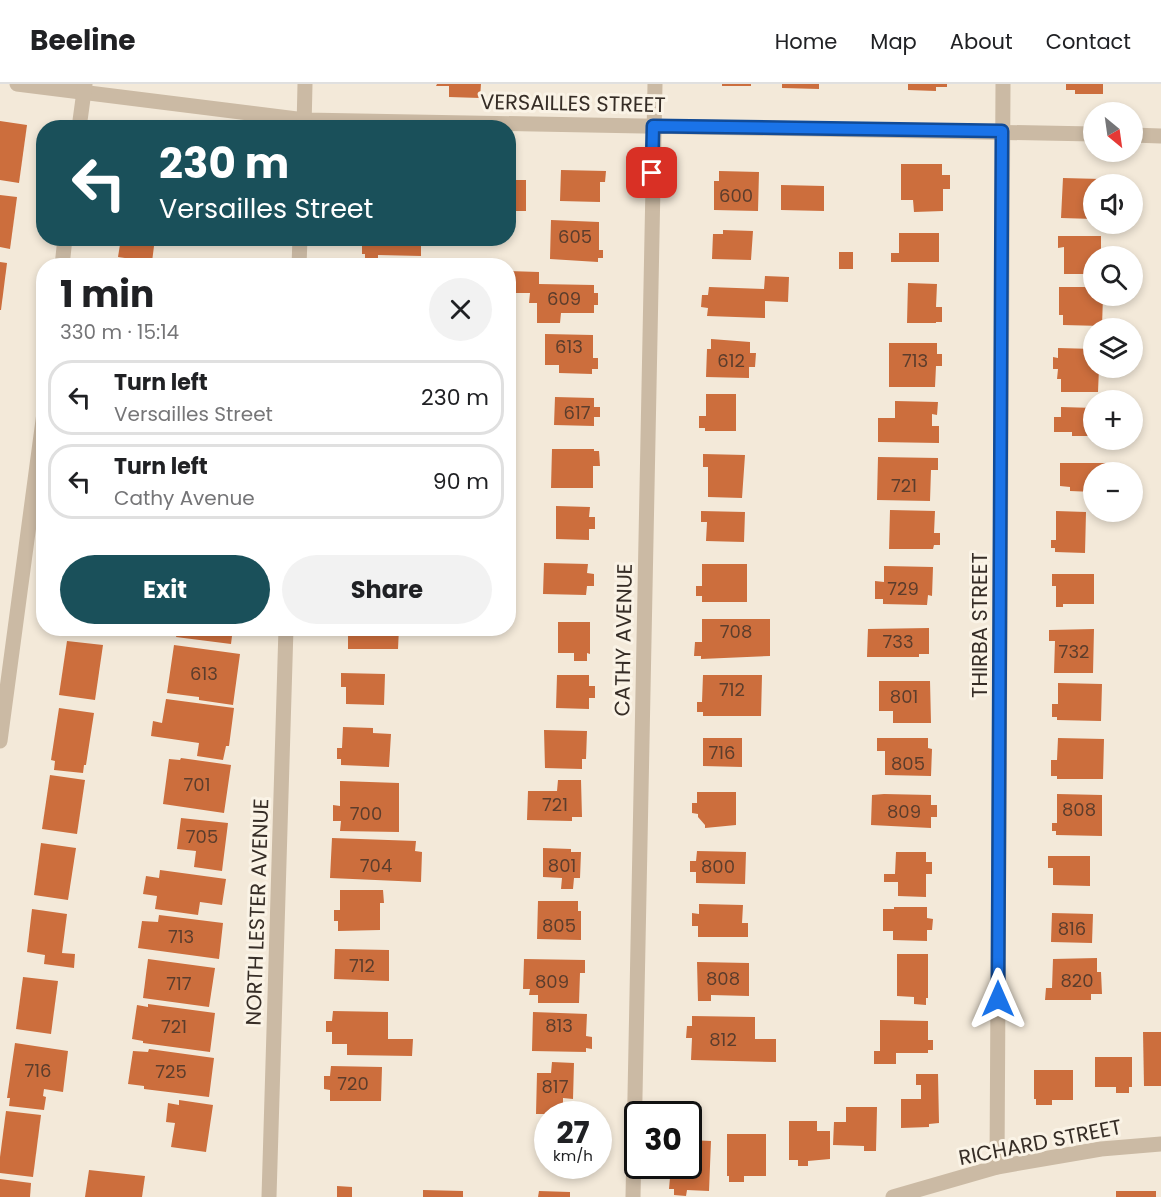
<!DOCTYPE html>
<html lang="en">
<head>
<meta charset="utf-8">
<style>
  body { margin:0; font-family:Poppins,sans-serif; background:#f2f2f2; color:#202124; height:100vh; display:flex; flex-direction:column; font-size:22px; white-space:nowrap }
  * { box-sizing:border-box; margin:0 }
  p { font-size:20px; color:#757577 }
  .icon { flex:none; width:33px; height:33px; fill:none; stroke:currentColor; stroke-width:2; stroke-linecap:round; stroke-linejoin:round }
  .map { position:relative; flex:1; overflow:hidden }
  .sheet { position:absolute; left:36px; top:174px; width:480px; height:378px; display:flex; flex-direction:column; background:#fff; border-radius:24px; box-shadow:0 3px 9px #0003 }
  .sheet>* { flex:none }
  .top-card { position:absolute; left:36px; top:36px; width:480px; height:126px; border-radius:24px; box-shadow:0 3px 9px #0003; background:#1a505a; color:#fff; overflow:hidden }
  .needle { width:39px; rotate:151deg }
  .fabs { position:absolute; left:1083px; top:18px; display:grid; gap:12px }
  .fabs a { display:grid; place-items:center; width:60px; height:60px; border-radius:50%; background:#fff; box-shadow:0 3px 9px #0003; font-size:30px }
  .speed { position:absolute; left:534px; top:1017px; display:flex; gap:12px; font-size:30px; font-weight:700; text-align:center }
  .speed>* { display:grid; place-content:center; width:78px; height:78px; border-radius:50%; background:#fff; box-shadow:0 3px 9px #0003; line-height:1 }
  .speed small { font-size:15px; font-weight:400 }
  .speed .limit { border:3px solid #111; border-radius:9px; background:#fff; color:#111 }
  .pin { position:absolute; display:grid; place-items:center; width:51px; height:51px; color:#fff; margin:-26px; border-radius:12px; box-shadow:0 3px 9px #0006 }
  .me { position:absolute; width:66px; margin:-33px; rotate:0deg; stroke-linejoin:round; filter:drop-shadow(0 0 4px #0008) }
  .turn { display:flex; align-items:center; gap:21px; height:126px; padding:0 24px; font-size:27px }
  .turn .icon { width:78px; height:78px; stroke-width:2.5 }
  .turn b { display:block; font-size:42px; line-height:51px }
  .round { display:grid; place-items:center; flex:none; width:63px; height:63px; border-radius:32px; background:#f2f2f2 }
  .summary { display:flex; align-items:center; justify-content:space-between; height:102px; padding:0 24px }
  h1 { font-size:36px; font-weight:700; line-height:45px }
  .primary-button { display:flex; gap:12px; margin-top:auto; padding:12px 24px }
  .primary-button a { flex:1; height:69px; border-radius:36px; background:#1a505a; color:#fff; font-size:24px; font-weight:700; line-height:69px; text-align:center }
  .primary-button a+a { background:#f2f2f2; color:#202124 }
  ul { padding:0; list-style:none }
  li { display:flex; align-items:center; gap:18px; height:75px; margin:0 12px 9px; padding:0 12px; border:3px solid #e0e0e0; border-radius:24px }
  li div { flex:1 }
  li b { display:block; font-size:22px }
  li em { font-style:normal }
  header { display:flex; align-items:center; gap:36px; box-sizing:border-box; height:84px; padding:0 30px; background:#fff; border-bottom:2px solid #e0e0e0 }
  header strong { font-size:28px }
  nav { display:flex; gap:33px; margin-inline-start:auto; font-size:21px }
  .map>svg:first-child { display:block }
  .building { fill:#cc6e3d }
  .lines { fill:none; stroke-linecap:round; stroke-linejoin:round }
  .minor { stroke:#cbbaa4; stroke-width:15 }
  .route-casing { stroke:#114b97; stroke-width:15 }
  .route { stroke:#1a73e8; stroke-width:10 }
  .labels { text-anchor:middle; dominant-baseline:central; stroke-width:6; stroke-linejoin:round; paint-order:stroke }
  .number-label { font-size:18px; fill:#5c3d2c }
  .street-label { font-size:21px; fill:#362d26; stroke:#faf3e6 }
</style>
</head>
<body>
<header>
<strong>Beeline</strong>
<nav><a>Home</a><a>Map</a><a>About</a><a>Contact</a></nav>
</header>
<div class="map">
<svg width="1161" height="1113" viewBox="0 0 1161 1113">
  <rect width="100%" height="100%" fill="#f3e9d9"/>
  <g class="building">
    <polygon points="437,0 481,0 480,14 449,13 449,2 436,2"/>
    <rect x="722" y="0" width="29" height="2"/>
    <polygon points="782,0 819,0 819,5 782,4"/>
    <polygon points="908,0 947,0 947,3 936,3 936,7 908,6"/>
    <polygon points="1066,0 1103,0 1103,10 1075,10 1075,6 1066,6"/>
    <polygon points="0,37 27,41 19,99 0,96"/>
    <polygon points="508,74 512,74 512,96 526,96 526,127 508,127"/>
    <polygon points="901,80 942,80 942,91 950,91 950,105 943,105 943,127 914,128 913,116 901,116"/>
    <polygon points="561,86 606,87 605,98 600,98 600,118 560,117"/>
    <polygon points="719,87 759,88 758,127 714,126 714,97 719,97"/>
    <polygon points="1063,94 1101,95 1101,100 1094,100 1094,135 1061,134"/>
    <polygon points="781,101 824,102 824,127 781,126"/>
    <polygon points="0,111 17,113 10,165 0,163"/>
    <polygon points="551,136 599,138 599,166 603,166 603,174 598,174 598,178 550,175"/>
    <polygon points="723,146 753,147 751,176 712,175 713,150 723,150"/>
    <polygon points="899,149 939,149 939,178 891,178 891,169 899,169"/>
    <polygon points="1058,152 1101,152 1101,172 1094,172 1094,190 1064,190 1064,163 1058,164"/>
    <polygon points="121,154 155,154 152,178 118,173"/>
    <polygon points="362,154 421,154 421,172 378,171 378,176 365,176 365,170 362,170"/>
    <rect x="839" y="168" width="14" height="17"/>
    <polygon points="215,174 247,178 246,182 214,182"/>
    <polygon points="0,178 7,179 1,226 0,226"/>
    <polygon points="508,187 539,188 539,200 594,201 594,209 598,209 598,221 594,221 594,229 561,229 560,239 537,239 537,219 529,219 530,209 508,209"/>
    <polygon points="765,192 789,193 788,218 765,217 765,234 707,232 708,224 701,223 702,211 708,211 709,203 764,205"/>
    <polygon points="908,199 937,200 936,223 942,223 942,238 936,238 936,239 907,239"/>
    <polygon points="1059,203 1094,203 1094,212 1103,212 1102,242 1063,241 1063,231 1059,231"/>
    <polygon points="545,250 593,251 593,274 598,274 598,285 592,285 592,290 559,289 559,281 545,281"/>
    <polygon points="711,255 750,258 750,269 756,269 755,283 749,283 749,294 706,293 707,265 711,265"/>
    <polygon points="889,259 937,259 937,270 942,270 942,282 936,282 935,303 889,303"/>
    <polygon points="1058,264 1094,265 1094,284 1099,284 1098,308 1061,308 1061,295 1057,295 1058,285 1053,285 1053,273 1058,274"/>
    <polygon points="706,310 736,310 736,347 705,347 705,344 699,344 699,332 706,332"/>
    <polygon points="555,313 594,314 594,323 600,323 600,333 594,333 594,342 554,341"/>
    <polygon points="895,317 938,318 937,331 932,330 932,342 939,342 939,359 878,358 878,334 895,334"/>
    <polygon points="1061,323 1094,324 1094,352 1072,352 1072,348 1054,348 1054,333 1061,333"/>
    <polygon points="552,365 594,365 594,367 599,367 600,382 593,382 593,404 551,404"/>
    <polygon points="703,370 745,371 742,414 708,413 708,383 703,383"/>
    <polygon points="878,373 938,374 938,386 931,386 930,417 877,416"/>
    <polygon points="1060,379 1112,379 1112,388 1094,388 1094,408 1070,407 1070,403 1060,402"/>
    <polygon points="556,422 590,423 589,433 595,433 595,445 589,445 589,456 556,455"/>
    <polygon points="890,426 935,427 934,449 940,449 940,461 934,461 933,465 889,465"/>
    <polygon points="701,427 745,428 744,458 706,457 707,438 701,438"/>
    <polygon points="1056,427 1086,428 1085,469 1055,468 1055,464 1051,464 1051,456 1056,456"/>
    <polygon points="544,479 588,480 587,489 594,490 594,502 587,502 586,511 543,510"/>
    <polygon points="702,480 747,480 747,518 702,518 702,512 696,512 696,502 702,502"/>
    <polygon points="884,482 933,483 932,512 928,511 927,521 883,520 883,515 875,515 875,497 884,498"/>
    <polygon points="1052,490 1094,490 1094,520 1063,520 1063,523 1056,523 1056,502 1052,502"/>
    <polygon points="702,535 770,535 770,572 701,575 701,572 694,572 695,558 702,558"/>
    <polygon points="558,538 590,538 590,570 587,569 587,577 574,577 574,569 558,569"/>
    <polygon points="178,544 233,544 231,560 176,553"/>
    <polygon points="343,544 399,544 398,565 348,565 348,547 343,547"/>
    <polygon points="929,544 929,570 919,570 919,573 867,573 868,545"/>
    <polygon points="1094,545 1093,589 1054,589 1055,557 1049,557 1049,546"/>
    <polygon points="67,557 103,561 95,616 59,611"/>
    <polygon points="174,561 240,570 233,621 199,616 199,613 167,609"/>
    <polygon points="341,589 385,590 384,621 346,620 346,603 341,603"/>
    <polygon points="557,591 589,591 589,602 595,602 595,614 589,614 589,625 556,624"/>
    <polygon points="703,591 762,591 761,632 703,632 703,628 697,628 697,618 702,618"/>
    <polygon points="879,597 930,597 931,639 893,639 893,627 879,627"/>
    <polygon points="1058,599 1102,600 1101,637 1057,636 1057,633 1052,633 1052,620 1058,620"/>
    <polygon points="166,615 234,624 229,662 226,662 223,676 197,672 199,659 151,652 153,637 162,639"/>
    <polygon points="59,624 94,629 86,681 84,681 83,689 54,686 55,677 51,676"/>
    <polygon points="343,643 373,644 373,649 391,650 389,683 341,681 341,675 337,675 337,664 342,664"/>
    <polygon points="544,646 587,647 586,675 582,675 582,685 545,684"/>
    <polygon points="703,654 742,654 742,683 703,682"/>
    <polygon points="877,654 928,654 928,664 932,665 931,692 885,691 885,667 877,667"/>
    <polygon points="1058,654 1104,655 1103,695 1057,695 1057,692 1051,692 1051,676 1057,676"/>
    <polygon points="181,674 231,681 224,729 163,720 169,675 180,676"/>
    <polygon points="50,691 85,696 77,750 42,745"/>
    <polygon points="558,696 581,696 582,733 572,733 572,737 527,736 528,707 557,707"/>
    <polygon points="340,697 399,699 399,748 340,747 341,737 333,737 333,721 340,722"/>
    <polygon points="697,708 736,708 736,741 705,744 705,741 698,733 698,730 692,729 692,719 697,719"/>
    <polygon points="884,710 931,711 931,721 937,721 937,733 931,733 931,744 871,741 872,711"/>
    <polygon points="1057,710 1102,711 1102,752 1056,751 1056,747 1052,747 1052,739 1057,739"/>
    <polygon points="181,734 228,739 222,787 194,783 196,767 177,765"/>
    <polygon points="332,754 416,757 415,767 422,768 421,798 330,794"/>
    <polygon points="41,759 76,764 68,816 34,811"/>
    <polygon points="543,764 571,765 571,768 581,768 580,794 574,794 573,805 561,805 562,794 543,793"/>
    <polygon points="697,767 746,768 745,800 696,799 696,788 690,788 690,777 696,777"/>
    <polygon points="896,768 926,768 926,778 932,778 932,790 926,790 926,813 898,812 898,798 884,798 884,790 895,790"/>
    <polygon points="1048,772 1090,772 1090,802 1053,801 1053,784 1048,784"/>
    <polygon points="160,786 226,795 222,821 200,818 198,831 155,825 157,812 143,810 146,792 159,794"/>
    <polygon points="340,806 383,806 384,819 380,819 380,846 338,847 338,837 334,837 334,826 340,826"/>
    <polygon points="538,817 578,817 578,827 581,827 581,856 537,855"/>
    <polygon points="699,820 743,821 742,839 748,839 748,853 698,853 698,842 692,842 692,829 699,830"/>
    <polygon points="894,823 927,823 927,834 933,835 932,846 927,846 927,857 893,856 893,847 883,847 883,825 894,825"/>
    <polygon points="32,825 67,830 62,869 75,870 74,884 44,880 45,871 27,868"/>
    <polygon points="1052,829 1093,830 1092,859 1051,858"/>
    <polygon points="159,831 223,839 219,875 138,864 142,837 158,838"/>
    <polygon points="335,865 389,866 389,897 334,895"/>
    <polygon points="897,870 928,870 928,914 926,914 926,921 914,920 914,913 897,912"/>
    <polygon points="1097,874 1097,888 1101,888 1102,910 1091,910 1091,916 1045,916 1046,904 1052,904 1053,875"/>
    <polygon points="148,875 215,884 209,923 143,914"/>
    <polygon points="524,875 585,876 585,889 580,889 579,919 538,919 538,911 529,911 530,905 523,905"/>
    <polygon points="697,878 749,879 749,912 711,911 711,917 698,917"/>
    <polygon points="23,893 58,897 51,950 16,945"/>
    <polygon points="148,920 215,929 210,968 143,959 143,957 132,955 137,921 148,923"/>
    <polygon points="333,927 388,928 388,955 413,955 412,972 347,971 347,960 332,960 332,948 326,948 326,937 332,937"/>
    <polygon points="533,928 587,930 586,952 592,953 592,965 586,964 586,968 532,967"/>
    <polygon points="692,932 755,933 755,955 776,955 776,978 691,976 692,954 686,954 687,942 692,942"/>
    <polygon points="880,936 928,937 928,956 933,956 933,966 928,966 928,969 896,969 896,980 874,980 874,967 880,967"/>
    <polygon points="1143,948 1161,948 1161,1002 1144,1002"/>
    <polygon points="15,959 68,967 63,1008 44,1005 43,1012 46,1013 44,1026 9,1022 10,1014 7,1014"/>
    <polygon points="149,965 214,974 209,1013 144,1005 144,1002 128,1000 133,967 148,968"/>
    <polygon points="1095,973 1132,973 1132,1003 1129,1003 1129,1009 1116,1009 1116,1003 1095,1003"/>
    <polygon points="552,978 574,979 573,1015 563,1014 563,1030 536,1030 537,989 551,989"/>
    <polygon points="331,982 382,983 381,1017 330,1017 330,1006 324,1005 324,992 330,992"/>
    <polygon points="1034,986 1073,986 1073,1016 1052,1016 1052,1021 1036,1021 1036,1015 1034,1015"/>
    <polygon points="916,990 938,990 939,1039 929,1040 929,1043 901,1044 901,1015 921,1015 921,1001 916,1001"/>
    <polygon points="179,1016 213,1021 206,1068 171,1063 175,1039 166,1038 168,1019 179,1021"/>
    <polygon points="846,1023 877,1023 876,1067 864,1067 864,1062 833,1061 834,1038 846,1038"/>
    <polygon points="6,1027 41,1031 33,1093 0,1089 0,1073"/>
    <polygon points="789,1037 817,1037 817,1047 830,1047 830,1075 808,1077 808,1082 798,1082 798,1076 789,1076"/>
    <polygon points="727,1050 766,1050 766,1092 744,1092 744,1098 729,1098 729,1092 727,1092"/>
    <polygon points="688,1056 711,1057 709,1107 687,1106 686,1112 674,1111 674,1105 669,1105 671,1082 688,1082"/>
    <polygon points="89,1086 145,1092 142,1113 85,1113"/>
    <polygon points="0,1095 31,1099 30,1113 0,1113"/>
    <polygon points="337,1102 352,1103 352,1113 337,1113"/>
    <polygon points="423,1106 463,1107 463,1113 423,1113"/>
    <polygon points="539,1107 570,1108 570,1113 538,1113"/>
    <rect x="1116" y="1107" width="40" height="6"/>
  </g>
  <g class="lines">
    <g class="minor">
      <polyline points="17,0 305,36 1094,50"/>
      <polyline points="79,44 85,0"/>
      <polyline points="304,44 305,0"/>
      <polyline points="1132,51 1161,52"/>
      <polyline points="62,182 65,154"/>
      <polyline points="299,182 300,154"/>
      <polyline points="0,657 44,329"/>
      <polyline points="997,1083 1003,0"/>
      <polyline points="269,1113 286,544"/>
      <polyline points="633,1113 655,0"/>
      <polyline points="893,1113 997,1083 1101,1065 1161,1060"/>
    </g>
  </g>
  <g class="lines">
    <g class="route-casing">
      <polyline id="route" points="652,89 653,42 1002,47 998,915"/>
    </g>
    <use href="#route" class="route"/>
  </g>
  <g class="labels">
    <g class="number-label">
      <text x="736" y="111">600</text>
      <text x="575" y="152">605</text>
      <text x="564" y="214">609</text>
      <text x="569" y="262">613</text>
      <text x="731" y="276">612</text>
      <text x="915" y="276">713</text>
      <text x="577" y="328">617</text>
      <text x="904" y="401">721</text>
      <text x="903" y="504">729</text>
      <text x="736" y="547">708</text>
      <text x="898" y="557">733</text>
      <text x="1074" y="567">732</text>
      <text x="204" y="589">613</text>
      <text x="732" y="605">712</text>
      <text x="904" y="612">801</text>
      <text x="722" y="668">716</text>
      <text x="908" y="679">805</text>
      <text x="197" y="700">701</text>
      <text x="555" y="720">721</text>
      <text x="1079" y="725">808</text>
      <text x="904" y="727">809</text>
      <text x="366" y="729">700</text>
      <text x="202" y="752">705</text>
      <text x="376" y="781">704</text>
      <text x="562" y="781">801</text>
      <text x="718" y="782">800</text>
      <text x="559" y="841">805</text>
      <text x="1072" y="844">816</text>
      <text x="181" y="852">713</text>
      <text x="362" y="881">712</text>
      <text x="723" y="894">808</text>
      <text x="1077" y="896">820</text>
      <text x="552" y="897">809</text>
      <text x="179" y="899">717</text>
      <text x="559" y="941">813</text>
      <text x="174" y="942">721</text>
      <text x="723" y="955">812</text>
      <text x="38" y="986">716</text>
      <text x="171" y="987">725</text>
      <text x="353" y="999">720</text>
      <text x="555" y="1002">817</text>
    </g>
    <g class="street-label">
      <text transform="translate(573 19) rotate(1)">VERSAILLES STREET</text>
      <text transform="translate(979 541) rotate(-90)">THIRBA STREET</text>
      <text transform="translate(623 556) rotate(-89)">CATHY AVENUE</text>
      <text transform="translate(257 828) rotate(-88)">NORTH LESTER AVENUE</text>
      <text transform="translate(1040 1058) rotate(-11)">RICHARD STREET</text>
    </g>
  </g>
</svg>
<div class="fabs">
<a><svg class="needle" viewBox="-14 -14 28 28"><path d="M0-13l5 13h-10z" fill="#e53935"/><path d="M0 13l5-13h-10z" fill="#757577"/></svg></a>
<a><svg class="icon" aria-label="sound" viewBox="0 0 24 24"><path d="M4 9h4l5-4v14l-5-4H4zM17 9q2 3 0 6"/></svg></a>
<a><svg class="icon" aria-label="search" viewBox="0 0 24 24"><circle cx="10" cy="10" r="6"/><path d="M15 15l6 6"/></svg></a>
<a><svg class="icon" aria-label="layers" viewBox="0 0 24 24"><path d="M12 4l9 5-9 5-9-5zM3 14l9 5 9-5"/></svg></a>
<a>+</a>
<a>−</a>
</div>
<div class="speed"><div>27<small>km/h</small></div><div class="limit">30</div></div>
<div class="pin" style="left:652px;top:89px;background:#d93025"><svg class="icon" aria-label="arrive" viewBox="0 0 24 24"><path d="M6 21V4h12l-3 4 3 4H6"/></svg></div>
<svg class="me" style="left:998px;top:915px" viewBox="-20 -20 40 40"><path d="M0-17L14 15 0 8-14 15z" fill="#1a73e8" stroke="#fff" stroke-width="4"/></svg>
<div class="top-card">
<div class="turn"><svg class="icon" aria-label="left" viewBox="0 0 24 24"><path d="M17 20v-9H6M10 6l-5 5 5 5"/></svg><div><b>230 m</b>Versailles Street</div></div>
</div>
<section class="sheet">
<div class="summary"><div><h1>1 min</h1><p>330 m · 15:14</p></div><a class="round"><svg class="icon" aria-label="close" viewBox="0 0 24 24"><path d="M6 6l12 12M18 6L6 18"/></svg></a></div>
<ul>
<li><svg class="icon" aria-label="left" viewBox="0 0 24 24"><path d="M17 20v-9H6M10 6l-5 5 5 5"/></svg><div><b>Turn left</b><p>Versailles Street</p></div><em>230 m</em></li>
<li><svg class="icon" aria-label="left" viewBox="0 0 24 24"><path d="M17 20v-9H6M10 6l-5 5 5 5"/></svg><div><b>Turn left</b><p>Cathy Avenue</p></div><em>90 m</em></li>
</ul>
<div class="primary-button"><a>Exit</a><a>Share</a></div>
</section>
</div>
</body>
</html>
